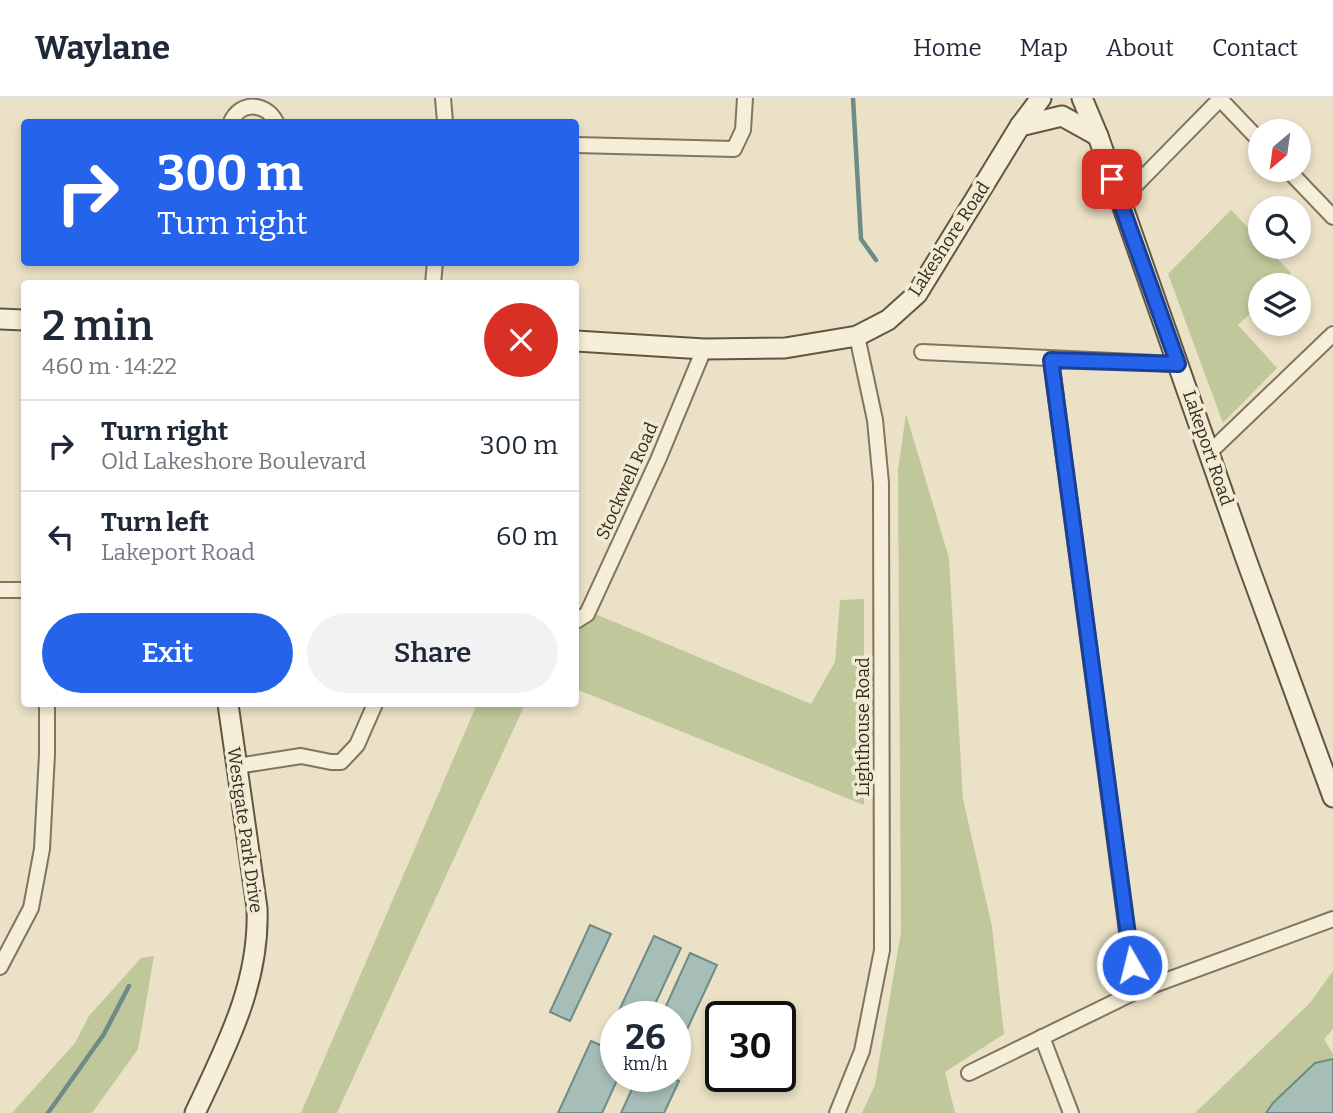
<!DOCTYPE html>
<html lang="en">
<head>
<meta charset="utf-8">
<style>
  body { margin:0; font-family:Bitter,serif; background:#f2f2f3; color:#1f2937; height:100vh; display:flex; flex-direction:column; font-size:26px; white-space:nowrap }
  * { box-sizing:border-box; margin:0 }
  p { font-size:23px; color:#747a83 }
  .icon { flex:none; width:38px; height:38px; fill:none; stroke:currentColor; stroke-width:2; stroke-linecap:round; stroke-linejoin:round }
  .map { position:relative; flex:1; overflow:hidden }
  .sheet { position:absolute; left:21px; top:182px; width:558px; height:427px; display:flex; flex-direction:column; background:#fff; border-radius:7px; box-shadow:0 4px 10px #0003 }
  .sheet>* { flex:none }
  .hud { position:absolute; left:21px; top:21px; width:558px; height:147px; border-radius:7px; box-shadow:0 4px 10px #0003; background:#2563eb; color:#fff; overflow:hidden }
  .needle { width:46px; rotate:209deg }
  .controls { position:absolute; left:1248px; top:21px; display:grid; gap:14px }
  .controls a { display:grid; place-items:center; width:63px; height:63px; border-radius:50%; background:#fff; box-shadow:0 4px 10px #0003; font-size:35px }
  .speed { position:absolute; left:600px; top:903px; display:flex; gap:14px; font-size:35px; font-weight:700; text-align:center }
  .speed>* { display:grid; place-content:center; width:91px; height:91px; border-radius:50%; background:#fff; box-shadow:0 4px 10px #0003; line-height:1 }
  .speed small { font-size:18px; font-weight:400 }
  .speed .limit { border:4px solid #111; border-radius:10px; background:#fff; color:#111 }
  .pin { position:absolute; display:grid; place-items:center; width:60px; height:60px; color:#fff; margin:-30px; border-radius:14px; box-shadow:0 4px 10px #0006 }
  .me { position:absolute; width:77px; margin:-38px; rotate:352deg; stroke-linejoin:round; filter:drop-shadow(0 0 5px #0008) }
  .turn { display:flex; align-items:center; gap:24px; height:147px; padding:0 21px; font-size:32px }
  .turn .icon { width:91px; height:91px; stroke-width:2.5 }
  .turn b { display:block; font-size:49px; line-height:60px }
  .round { display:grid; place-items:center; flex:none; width:74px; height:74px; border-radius:37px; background:#f2f2f3 }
  .overview { display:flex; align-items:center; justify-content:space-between; height:119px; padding:0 21px }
  h1 { font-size:42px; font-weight:600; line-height:52px }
  .action { display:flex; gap:14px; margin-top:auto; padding:14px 21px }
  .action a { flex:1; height:80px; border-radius:42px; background:#2563eb; color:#fff; font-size:28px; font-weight:600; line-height:80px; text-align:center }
  .action a+a { background:#f2f2f3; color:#1f2937 }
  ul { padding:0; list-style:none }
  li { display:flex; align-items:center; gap:21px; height:91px; padding:0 21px; border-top:2px solid #e0e1e3 }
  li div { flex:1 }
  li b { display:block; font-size:26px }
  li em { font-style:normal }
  header { display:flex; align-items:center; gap:42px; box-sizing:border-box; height:98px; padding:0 35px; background:#fff; border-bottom:2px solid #e0e1e3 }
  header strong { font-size:33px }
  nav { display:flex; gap:38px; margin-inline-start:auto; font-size:24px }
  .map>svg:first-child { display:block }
  .green { fill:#bfc79b }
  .water { fill:#a7beb8; stroke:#6e8b86; stroke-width:2 }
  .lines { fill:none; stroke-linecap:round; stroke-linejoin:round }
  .stream { stroke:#6e8b86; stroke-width:4.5 }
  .street-casing { stroke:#83745d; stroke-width:18 }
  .secondary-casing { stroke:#655540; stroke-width:23 }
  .street { stroke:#f5eed8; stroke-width:14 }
  .secondary { stroke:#f5eed8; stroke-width:19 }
  .route-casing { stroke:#184099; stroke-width:18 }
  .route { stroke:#2563eb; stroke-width:12 }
  .labels { text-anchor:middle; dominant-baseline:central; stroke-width:7; stroke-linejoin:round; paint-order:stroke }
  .street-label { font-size:18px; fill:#352b20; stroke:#f2ebd4 }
</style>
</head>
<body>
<header>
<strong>Waylane</strong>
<nav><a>Home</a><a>Map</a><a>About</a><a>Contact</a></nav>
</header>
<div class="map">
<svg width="1333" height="1015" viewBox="0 0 1333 1015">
  <rect width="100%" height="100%" fill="#eae1c6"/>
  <g class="green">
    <polygon points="1231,112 1260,142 1260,149 1266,149 1291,175 1279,187 1260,187 1260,206 1238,227 1277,270 1223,325 1168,176"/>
    <polygon points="906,316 949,460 963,701 992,829 1004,936 945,974 955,1015 862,1015 875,987 901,834 898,372"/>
    <polygon points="864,501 864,707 576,591 576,508 811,606 835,564 840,502"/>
    <polygon points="477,606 525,606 337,1015 301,1015"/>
    <polygon points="154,858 138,951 92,1015 12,1015 75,945 89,918 141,860"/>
    <polygon points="1333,873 1333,931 1324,941 1333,956 1333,961 1314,965 1273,1005 1266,1015 1195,1015 1310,905"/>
  </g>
  <g class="water">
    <polygon points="590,827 611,836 570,923 550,914"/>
    <polygon points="654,838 681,850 649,919 616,919"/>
    <polygon points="690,855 717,867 677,953 676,919 661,919"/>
    <polygon points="591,943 616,954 616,978 619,978 602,1015 558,1015"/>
    <polygon points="1333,961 1333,1015 1266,1015 1273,1005 1315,965"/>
    <polygon points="638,978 668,978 679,983 664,1015 621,1015"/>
  </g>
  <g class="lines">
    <g class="stream">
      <polyline points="853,0 861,141 876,162"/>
      <polyline points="48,1015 104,936 129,888"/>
    </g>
    <g class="street-casing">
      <g id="street">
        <polyline points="443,0 445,24"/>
        <polyline points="1220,1 1260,43"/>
        <path d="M231 24C240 3 266 4 276 24"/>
        <polyline points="576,47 734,51 743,32 745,0"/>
        <polyline points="1288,72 1333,119"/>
        <polyline points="1120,103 1221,0"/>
        <polyline points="433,186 435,164"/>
        <polyline points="922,254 1178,266"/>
        <polyline points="1051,262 1135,894"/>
        <polyline points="1210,354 1333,236"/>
        <polyline points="0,492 24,492"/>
        <polyline points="576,523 587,516 658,362 704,251"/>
        <polyline points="237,668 301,658 331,664 341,664 357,647 375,606"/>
        <polyline points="0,869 31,810 42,751 47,656 47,606"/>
        <polyline points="1042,939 1071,1015"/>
        <polyline points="969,975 1135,894 1333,821"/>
        <polyline points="837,1015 862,953 882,852 881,385 875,322 857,238"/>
      </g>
    </g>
    <g class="secondary-casing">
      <g id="secondary">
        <polyline points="1082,0 1098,38 1246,461 1333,699"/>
        <polyline points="1020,28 1062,18 1098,38"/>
        <polyline points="0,221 24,222"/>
        <polyline points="576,243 704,251 785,250 857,238 888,222 917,196 1020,28 1041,0"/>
        <path d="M195 1015C226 949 260 885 257 810L228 606"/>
      </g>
    </g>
    <use href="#street" class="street"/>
    <use href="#secondary" class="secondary"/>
  </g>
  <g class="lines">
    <g class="route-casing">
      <polyline id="route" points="1112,81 1178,266 1051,262 1132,867"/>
    </g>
    <use href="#route" class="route"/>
  </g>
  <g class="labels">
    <g class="street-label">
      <text transform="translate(949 141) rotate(-57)">Lakeshore Road</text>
      <text transform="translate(1208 350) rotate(71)">Lakeport Road</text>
      <text transform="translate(627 383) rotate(-66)">Stockwell Road</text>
      <text transform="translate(863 629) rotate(-90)">Lighthouse Road</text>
      <text transform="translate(245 732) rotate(82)">Westgate Park Drive</text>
    </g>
  </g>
</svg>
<div class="controls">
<a><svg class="needle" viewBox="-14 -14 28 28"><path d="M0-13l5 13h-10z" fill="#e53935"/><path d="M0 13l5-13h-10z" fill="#747a83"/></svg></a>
<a><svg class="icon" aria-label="search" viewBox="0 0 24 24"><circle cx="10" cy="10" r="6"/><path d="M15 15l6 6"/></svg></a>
<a><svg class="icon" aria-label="layers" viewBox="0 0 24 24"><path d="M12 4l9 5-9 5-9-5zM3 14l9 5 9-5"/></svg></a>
</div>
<div class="speed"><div>26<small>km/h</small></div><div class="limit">30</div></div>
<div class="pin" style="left:1112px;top:81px;background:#d93025"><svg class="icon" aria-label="arrive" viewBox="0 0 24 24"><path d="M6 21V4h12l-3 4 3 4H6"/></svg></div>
<svg class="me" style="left:1132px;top:867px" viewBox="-20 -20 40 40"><circle r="17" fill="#2563eb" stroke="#fff" stroke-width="3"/><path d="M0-11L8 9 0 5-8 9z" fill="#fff"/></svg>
<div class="hud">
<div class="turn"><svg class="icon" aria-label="right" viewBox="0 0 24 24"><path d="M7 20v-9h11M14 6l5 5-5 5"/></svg><div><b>300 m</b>Turn right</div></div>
</div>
<section class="sheet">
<div class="overview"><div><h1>2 min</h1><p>460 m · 14:22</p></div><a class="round" style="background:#d93025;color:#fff"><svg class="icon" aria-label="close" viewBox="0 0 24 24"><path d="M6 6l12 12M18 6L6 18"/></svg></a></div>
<ul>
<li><svg class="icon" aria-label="right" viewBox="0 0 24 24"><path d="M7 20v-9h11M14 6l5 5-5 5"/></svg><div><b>Turn right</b><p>Old Lakeshore Boulevard</p></div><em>300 m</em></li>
<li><svg class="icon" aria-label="left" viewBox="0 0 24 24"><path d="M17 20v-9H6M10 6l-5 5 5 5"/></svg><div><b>Turn left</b><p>Lakeport Road</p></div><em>60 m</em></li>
</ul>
<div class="action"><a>Exit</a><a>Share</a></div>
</section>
</div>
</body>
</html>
